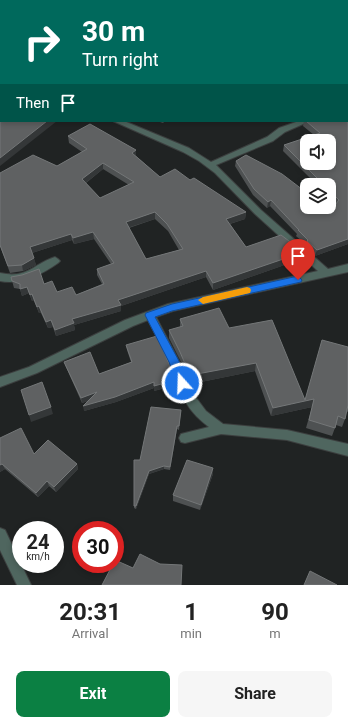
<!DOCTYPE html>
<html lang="en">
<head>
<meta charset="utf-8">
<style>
  body { margin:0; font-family:Roboto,sans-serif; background:#f6f6f6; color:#222; height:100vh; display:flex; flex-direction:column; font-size:15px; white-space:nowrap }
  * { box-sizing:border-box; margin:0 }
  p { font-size:13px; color:#767676 }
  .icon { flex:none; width:22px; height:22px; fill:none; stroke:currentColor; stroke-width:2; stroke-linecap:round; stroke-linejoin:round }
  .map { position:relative; height:585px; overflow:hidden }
  .drawer { display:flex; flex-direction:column; background:#fff; flex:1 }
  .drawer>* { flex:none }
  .guide { position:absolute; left:0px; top:0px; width:348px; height:122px; box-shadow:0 2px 6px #0003; background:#00695c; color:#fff; overflow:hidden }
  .buttons { position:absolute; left:300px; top:134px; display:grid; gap:8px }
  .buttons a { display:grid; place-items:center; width:36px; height:36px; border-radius:8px; background:#fff; box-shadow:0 2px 6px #0003; font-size:20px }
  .speed { position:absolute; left:12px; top:521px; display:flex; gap:8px; font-size:20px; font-weight:700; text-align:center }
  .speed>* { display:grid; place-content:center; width:52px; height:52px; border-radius:50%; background:#fff; box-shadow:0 2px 6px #0003; line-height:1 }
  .speed small { font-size:10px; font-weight:400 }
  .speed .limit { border:6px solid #d22; background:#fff; color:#111 }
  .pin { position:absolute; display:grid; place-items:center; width:34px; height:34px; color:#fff; margin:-41px -17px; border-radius:50% 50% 50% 0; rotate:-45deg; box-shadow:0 0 4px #0007 }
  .pin .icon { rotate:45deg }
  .me { position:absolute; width:44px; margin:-22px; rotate:340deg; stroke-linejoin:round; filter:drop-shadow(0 0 3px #0008) }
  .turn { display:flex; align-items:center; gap:14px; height:84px; padding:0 16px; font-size:18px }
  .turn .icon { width:52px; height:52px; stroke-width:2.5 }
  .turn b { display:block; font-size:28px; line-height:34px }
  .then { display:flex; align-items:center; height:38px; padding:0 16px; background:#0003; gap:8px; font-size:15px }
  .eta { display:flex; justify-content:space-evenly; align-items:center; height:68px; text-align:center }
  .eta b { font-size:24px; font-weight:700; line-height:28px }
  .button { display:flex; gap:8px; margin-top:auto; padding:8px 16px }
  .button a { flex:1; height:46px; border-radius:8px; background:#0b8043; color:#fff; font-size:16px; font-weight:700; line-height:46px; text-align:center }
  .button a+a { background:#f6f6f6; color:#222 }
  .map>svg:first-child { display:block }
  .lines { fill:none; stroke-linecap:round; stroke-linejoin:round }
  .minor-casing { stroke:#3c3f3f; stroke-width:2 }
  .minor { fill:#4f665f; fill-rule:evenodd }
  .wall { fill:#4e5152; fill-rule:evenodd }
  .shaded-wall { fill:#343738 }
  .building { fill:#5f6162; stroke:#747778; fill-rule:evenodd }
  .route { fill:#1a73e8; stroke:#114b97 }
  .slow { fill:#f59e0b }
</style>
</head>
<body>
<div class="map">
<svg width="348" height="585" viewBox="0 0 348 585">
  <rect width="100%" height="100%" fill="#202323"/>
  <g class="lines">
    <g class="minor-casing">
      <g id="minor">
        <polygon points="317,0 323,0 324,1 318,1"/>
        <rect x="347" y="15" width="1" height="4"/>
        <path d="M113 121H124L189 148 211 162 267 137 279 128 299 121H310L285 132 273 141 216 165 261 210 328 269 348 264V272L173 311 156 317 179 361 191 391 206 411 223 424 287 430 348 444V456L287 440 221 434 185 443 181 442 179 438 181 434 209 427C182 407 181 390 169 362 163 348 155 334 148 320L133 326 37 373 0 387V377L29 367 125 320 168 304 318 271 255 214 215 173 199 161 183 152Z"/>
        <path d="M55 257 58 259 60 261 58 263C41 275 21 285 0 281V273C28 279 33 264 55 257Z"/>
        <polygon points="0,528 5,530 31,585 17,585 0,550"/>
      </g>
    </g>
    <use href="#minor" class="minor"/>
  </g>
  <g class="wall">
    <polygon points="88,0 106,0 105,1 92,1"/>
    <polygon points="348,103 348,244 315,256 306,247 306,245 296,236 297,234 270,206 267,208 253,195 235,166 236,161 331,210 336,204 329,197 329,185 317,185 283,151 284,145 314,135 303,126 304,121 347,121"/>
    <polygon points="157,121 165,121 163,123"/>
    <path d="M68 136 136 150V156L160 177 190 180 246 212 245 219 230 224 246 247 305 253 303 260 292 264 293 262 213 290 206 277 121 306V311L74 325 75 330 56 336 53 327 48 328 41 313H39L34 301H32L29 293 22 296 20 289 14 288 11 277 44 284 57 292 76 295 102 284 97 275V269L111 264 94 239 74 244 72 240 32 253 36 265 23 271 10 273 0 246V173L57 166 82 152 69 143ZM103 169 129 185 100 198 86 183ZM155 219 168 231 179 250 146 259 129 228Z"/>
    <polygon points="180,319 229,328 305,399 348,347 348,412 346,411 345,419 342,427 336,425 332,436 306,428 312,407 271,416 255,371 196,383 195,380 189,382 180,360 169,338 169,330 180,327"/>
    <polygon points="126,345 176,385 154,391 154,388 116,402 84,411 88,401 82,403 66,367 64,362 99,374 131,362 127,350"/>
    <polygon points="181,410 179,430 177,429 170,470 164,469 149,474 136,509 134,508 134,506 140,460"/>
    <polygon points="0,438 34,454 77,464 78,469 56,492 49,486 38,497 5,469 0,472"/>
    <polygon points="213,474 200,510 173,501 173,495"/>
  </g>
  <g class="shaded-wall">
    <polygon points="72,0 82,0 81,1 70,1"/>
    <polygon points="1,23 1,31 0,31 0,24"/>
    <polygon points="47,121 57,121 0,166 0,158"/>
    <polygon points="136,150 136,157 132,153"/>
    <polygon points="103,163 103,169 83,185 82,179"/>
    <polygon points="271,200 270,206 267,208 268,202"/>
    <polygon points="155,212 155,219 127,228 126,222"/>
    <polygon points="246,212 245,219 226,225 226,219"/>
    <polygon points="93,232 94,239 74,244 73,238"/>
    <polygon points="71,234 72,240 32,253 30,247"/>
    <polygon points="348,239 348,244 315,256 317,250"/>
    <polygon points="305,253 303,260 292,264 293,262 213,290 213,283 295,255"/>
    <polygon points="34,258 36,265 23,271 22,265"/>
    <polygon points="206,271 206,277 121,306 121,311 74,325 75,330 56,336 55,330 72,319 118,300"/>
    <polygon points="27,287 29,293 22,296 20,289"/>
    <polygon points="32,294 34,301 32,301 30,295"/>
    <polygon points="39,306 41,313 39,313 37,307"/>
    <polygon points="51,320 53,327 48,328 46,322"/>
    <polygon points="256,363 255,371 196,383 197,374"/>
    <polygon points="196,371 195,380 189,382 189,373"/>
    <polygon points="176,380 176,385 154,391 154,388 116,402 84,411 83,406 154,382"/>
    <polygon points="97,392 97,398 82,403 81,398"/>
    <polygon points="314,399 312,407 271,416 273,408"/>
    <polygon points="51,407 53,414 31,422 29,415"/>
    <polygon points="177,426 177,429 170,470 170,467"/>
    <polygon points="2,464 5,469 0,472 0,465"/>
    <polygon points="77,464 78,469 56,492 54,487"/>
    <polygon points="164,466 164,469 149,474 136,509 136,506 149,471"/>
    <polygon points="213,468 213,474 200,510 201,505"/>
    <polygon points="47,481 49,486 38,497 36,493"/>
  </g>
  <g class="building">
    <polygon points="42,0 72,0 70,1 40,1"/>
    <polygon points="159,0 272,0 276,1 158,1"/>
    <path d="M347 103H348V239L317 250 307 241 308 240 298 230H299L271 200 268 202 254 189 236 161 246 155 282 174 307 193V207H327L331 210 339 200 329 190V185H324L284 145 320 133 306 121H347ZM307 141H329V163H307Z"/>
    <polygon points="1,106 1,113 0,113 0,107"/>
    <polygon points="1,113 1,121 47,121 0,158 0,114"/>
    <path d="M90 124 136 150 132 153 160 177 175 169 190 180 194 178 246 212 226 219 246 247 281 235 305 253 294 257 295 255 213 283 206 271 118 300 121 305 72 319 74 323 55 330 51 320 46 322 39 306 37 307 32 294 30 295 27 287 20 289V284L12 281 11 277 22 275 39 269 44 284 52 281 57 292 72 287 76 295 104 284 97 269 114 263 93 232 73 238 71 234 30 247 34 258 22 265 8 266 0 245V173L33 155 57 166 87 149 68 136ZM103 163 134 182 100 198 82 179ZM155 212 167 224 183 249 146 259 126 222Z"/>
    <polygon points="219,308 229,328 272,320 305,400 322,340 348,347 348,405 345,419 338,416 335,428 309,420 314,399 273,408 256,363 197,374 196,371 189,373 180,352 169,330 183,326 180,319"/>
    <polygon points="157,336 176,380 154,386 154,382 115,397 83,406 97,392 81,398 64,362 90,352 99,374 132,362 126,345"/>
    <polygon points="42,382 51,407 29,415 21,390"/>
    <polygon points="151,407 181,410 179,426 177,426 170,467 164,466 149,471 136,506 134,506 134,460 140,460"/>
    <polygon points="21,428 34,454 48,440 77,464 54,487 47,481 36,493 2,464 0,465 0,438"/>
    <polygon points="187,460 213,468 201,505 173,495"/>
    <polygon points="140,554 160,564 182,565 181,585 102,585 113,564 115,564 115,560 133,568"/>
    <polygon points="310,571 337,585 304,585"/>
  </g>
  <polygon class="route" points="298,276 302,280 301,282 172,311 155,317 179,361 187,383 186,386 182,387 178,386 169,362 145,315 146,313 172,304"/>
  <polygon class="slow" points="247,287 250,288 251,290 250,293 203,304 198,300 203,297"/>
</svg>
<div class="buttons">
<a><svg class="icon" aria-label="sound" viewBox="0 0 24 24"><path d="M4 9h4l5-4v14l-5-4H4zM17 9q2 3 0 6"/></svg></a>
<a><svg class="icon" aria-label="layers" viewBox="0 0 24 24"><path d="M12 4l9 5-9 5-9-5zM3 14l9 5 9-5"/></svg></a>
</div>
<div class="speed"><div>24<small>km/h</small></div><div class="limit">30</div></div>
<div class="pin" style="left:298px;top:280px;background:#d93025"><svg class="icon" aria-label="arrive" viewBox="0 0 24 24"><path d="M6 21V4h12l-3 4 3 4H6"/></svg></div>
<svg class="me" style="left:182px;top:383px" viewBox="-20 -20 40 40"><circle r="17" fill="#1a73e8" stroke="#fff" stroke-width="3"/><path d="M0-11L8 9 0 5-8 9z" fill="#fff"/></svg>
<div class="guide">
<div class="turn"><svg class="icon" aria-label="right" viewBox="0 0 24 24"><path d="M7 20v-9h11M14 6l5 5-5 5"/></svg><div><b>30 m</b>Turn right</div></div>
<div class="then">Then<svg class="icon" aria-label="arrive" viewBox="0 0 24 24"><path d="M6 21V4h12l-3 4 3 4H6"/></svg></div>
</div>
</div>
<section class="drawer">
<div class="eta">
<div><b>20:31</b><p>Arrival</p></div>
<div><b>1</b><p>min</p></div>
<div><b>90</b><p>m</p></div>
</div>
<div class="button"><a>Exit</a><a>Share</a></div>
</section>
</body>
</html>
